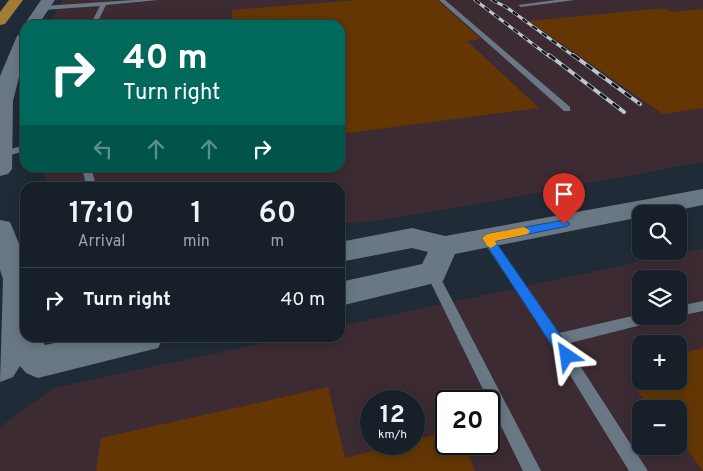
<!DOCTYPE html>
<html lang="en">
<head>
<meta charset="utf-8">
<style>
  body { margin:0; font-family:Overpass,sans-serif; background:#242d34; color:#f1f3f6; height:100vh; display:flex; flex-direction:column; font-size:19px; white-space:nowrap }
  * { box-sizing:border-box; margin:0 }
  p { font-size:16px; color:#9ea3a8 }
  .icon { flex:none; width:28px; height:28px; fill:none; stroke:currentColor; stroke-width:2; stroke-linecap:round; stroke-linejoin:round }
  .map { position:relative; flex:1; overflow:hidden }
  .panel { position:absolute; left:20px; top:182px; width:325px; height:160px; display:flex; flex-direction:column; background:#172028; border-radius:15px; box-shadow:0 2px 12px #0003,0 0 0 1px #363e45 }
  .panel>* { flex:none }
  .hud { position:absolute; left:20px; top:20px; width:325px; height:152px; border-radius:15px; box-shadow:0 2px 12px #0003,0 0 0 1px #363e45; background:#00695c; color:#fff; overflow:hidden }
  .controls { position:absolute; left:632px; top:205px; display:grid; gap:10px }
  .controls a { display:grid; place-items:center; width:55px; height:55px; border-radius:10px; background:#172028; box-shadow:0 2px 12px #0003,0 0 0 1px #363e45; font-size:25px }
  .speed { position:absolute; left:360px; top:390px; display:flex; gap:10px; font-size:25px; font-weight:700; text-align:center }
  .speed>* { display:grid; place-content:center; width:65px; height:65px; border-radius:50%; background:#172028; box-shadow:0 2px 12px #0003,0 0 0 1px #363e45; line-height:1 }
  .speed small { font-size:12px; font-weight:400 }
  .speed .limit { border:2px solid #111; border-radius:8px; background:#fff; color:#111 }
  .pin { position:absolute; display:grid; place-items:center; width:42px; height:42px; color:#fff; margin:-51px -21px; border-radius:50% 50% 50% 0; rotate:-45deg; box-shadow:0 0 5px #0007 }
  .pin .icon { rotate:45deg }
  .me { position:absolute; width:55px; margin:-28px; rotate:328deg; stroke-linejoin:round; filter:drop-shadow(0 0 4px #0008) }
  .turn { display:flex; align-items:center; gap:18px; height:105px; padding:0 20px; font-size:22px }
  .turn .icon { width:65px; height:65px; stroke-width:2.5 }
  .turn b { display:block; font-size:35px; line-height:42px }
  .lanes { display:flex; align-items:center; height:48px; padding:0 20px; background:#0003; justify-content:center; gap:25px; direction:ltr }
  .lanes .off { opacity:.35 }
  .eta { display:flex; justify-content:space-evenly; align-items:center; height:85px; text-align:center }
  .eta b { font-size:30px; font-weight:600; line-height:35px }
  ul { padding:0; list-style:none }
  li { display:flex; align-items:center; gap:15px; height:65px; padding:0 20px; border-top:1px solid #363e45 }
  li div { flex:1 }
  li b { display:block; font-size:19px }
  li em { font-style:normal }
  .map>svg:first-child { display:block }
  .industrial { fill:#3d2b34; fill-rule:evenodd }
  .building { fill:#643604 }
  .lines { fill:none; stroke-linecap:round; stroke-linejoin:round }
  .service { fill:#6a7885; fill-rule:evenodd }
  .secondary { fill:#6a7885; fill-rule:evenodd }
  .motorway { fill:#a07c35; fill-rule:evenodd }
  .rail-far1-casing { stroke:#bdc5cd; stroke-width:3 }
  .rail-casing { stroke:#bdc5cd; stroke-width:4 }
  .rail-far1 { stroke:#0e1318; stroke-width:2; stroke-dasharray:6; stroke-linecap:butt }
  .rail { stroke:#0e1318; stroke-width:2.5; stroke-dasharray:8; stroke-linecap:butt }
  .route { fill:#1a73e8; stroke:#114b97 }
  .slow { fill:#f59e0b }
</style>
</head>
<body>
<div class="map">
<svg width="703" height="471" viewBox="0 0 703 471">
  <rect width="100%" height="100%" fill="#1f2b36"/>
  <g class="industrial">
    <polygon points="63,0 703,0 703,162 472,205 375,221 340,224 340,188 48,187 41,168 340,168 340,25 48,25"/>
    <path d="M703 248V471H0V427L53 388 287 338H340V326ZM641 279H679V316H641ZM641 344H679V381H641ZM371 401H414V444H371ZM446 401H489V444H446ZM641 409H679V446H641Z"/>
  </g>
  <g class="building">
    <polygon points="358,0 437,0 481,39 467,41 539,108 340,134 340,25 232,25 232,10"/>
    <polygon points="664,8 672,12 703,9 703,108 663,114 529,21"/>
    <polygon points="703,348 703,471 686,448 679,450 679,409 651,409 630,381 679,381 679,354"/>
    <polygon points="328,387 345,458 401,444 414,444 414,440 446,432 446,444 464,444 475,471 96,471 101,438"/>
  </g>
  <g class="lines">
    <g class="service">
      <polygon points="134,0 158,0 106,5 96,25 90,25 100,6 43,10 40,8 43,6"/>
      <polygon points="439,0 445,0 570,107 570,111 564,111"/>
      <polygon points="556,0 575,0 521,7 518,5"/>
      <polygon points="25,145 25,151 0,158 0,152"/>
      <polygon points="82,168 91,168 97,188 87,188"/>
      <polygon points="487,234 491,235 559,333 641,314 641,316 664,316 662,320 657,321 566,344 648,471 629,471 541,328 481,238 483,235"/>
      <polygon points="432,268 436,270 438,273 541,471 523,471 426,273 428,270"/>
      <polygon points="703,301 703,311 679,316 679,306"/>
    </g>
    <g class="secondary">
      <polygon points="41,0 55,0 38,25 25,25 25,27 24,25"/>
      <polygon points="25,31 25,53 13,101 12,169 8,174 0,176 0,76 17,36"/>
      <polygon points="703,189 703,205 659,214 641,214 641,217 455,254 443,281 340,306 340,282 422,264 428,252 412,248 340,262 340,242 412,228 445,236"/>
      <polygon points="0,220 10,222 25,258 25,338 39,338 45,345 80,338 163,338 158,348 38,378 26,373 20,366 13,377 0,382 3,279 0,270"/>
    </g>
    <polygon class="motorway" points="9,0 23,0 5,24 0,25 0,12"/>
    <g class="rail-far1-casing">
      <g id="rail-far1">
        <polyline points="475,0 550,57"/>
        <polyline points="492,0 506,7 575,57"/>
      </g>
    </g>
    <g class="rail-casing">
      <g id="rail">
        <polyline points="549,55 624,112"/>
        <polyline points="573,55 640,104"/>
      </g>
    </g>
    <use href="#rail-far1" class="rail-far1"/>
    <use href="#rail" class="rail"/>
  </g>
  <polygon class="route" points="564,220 570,224 568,226 495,241 572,352 574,356 572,361 567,362 562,361 482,238 487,234"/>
  <polygon class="slow" points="524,227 530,231 528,234 495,241 497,244 491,248 487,246 482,238 487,234"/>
</svg>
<div class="controls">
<a><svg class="icon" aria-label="search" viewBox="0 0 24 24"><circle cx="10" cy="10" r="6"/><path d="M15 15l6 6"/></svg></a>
<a><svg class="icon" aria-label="layers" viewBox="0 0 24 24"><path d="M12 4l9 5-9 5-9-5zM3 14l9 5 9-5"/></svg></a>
<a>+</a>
<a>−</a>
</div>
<div class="speed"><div>12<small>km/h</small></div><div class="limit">20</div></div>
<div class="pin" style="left:564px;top:224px;background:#d93025"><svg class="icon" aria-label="arrive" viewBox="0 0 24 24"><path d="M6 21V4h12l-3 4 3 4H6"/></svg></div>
<svg class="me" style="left:567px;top:356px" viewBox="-20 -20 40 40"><path d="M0-17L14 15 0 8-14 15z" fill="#1a73e8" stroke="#fff" stroke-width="4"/></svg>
<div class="hud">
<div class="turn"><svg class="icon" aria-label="right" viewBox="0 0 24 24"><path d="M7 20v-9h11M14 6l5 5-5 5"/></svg><div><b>40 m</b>Turn right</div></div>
<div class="lanes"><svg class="icon off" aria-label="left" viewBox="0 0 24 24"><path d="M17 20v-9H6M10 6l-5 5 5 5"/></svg><svg class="icon off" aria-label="ahead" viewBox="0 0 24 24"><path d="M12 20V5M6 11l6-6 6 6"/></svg><svg class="icon off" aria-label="ahead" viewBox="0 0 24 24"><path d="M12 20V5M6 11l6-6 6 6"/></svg><svg class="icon" aria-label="right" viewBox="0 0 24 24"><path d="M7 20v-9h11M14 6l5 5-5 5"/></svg></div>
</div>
<section class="panel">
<div class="eta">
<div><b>17:10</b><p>Arrival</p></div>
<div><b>1</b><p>min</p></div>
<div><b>60</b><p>m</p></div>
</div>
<ul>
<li><svg class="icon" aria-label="right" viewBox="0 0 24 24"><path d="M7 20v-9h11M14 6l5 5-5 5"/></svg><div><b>Turn right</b></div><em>40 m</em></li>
</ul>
</section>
</div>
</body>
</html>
